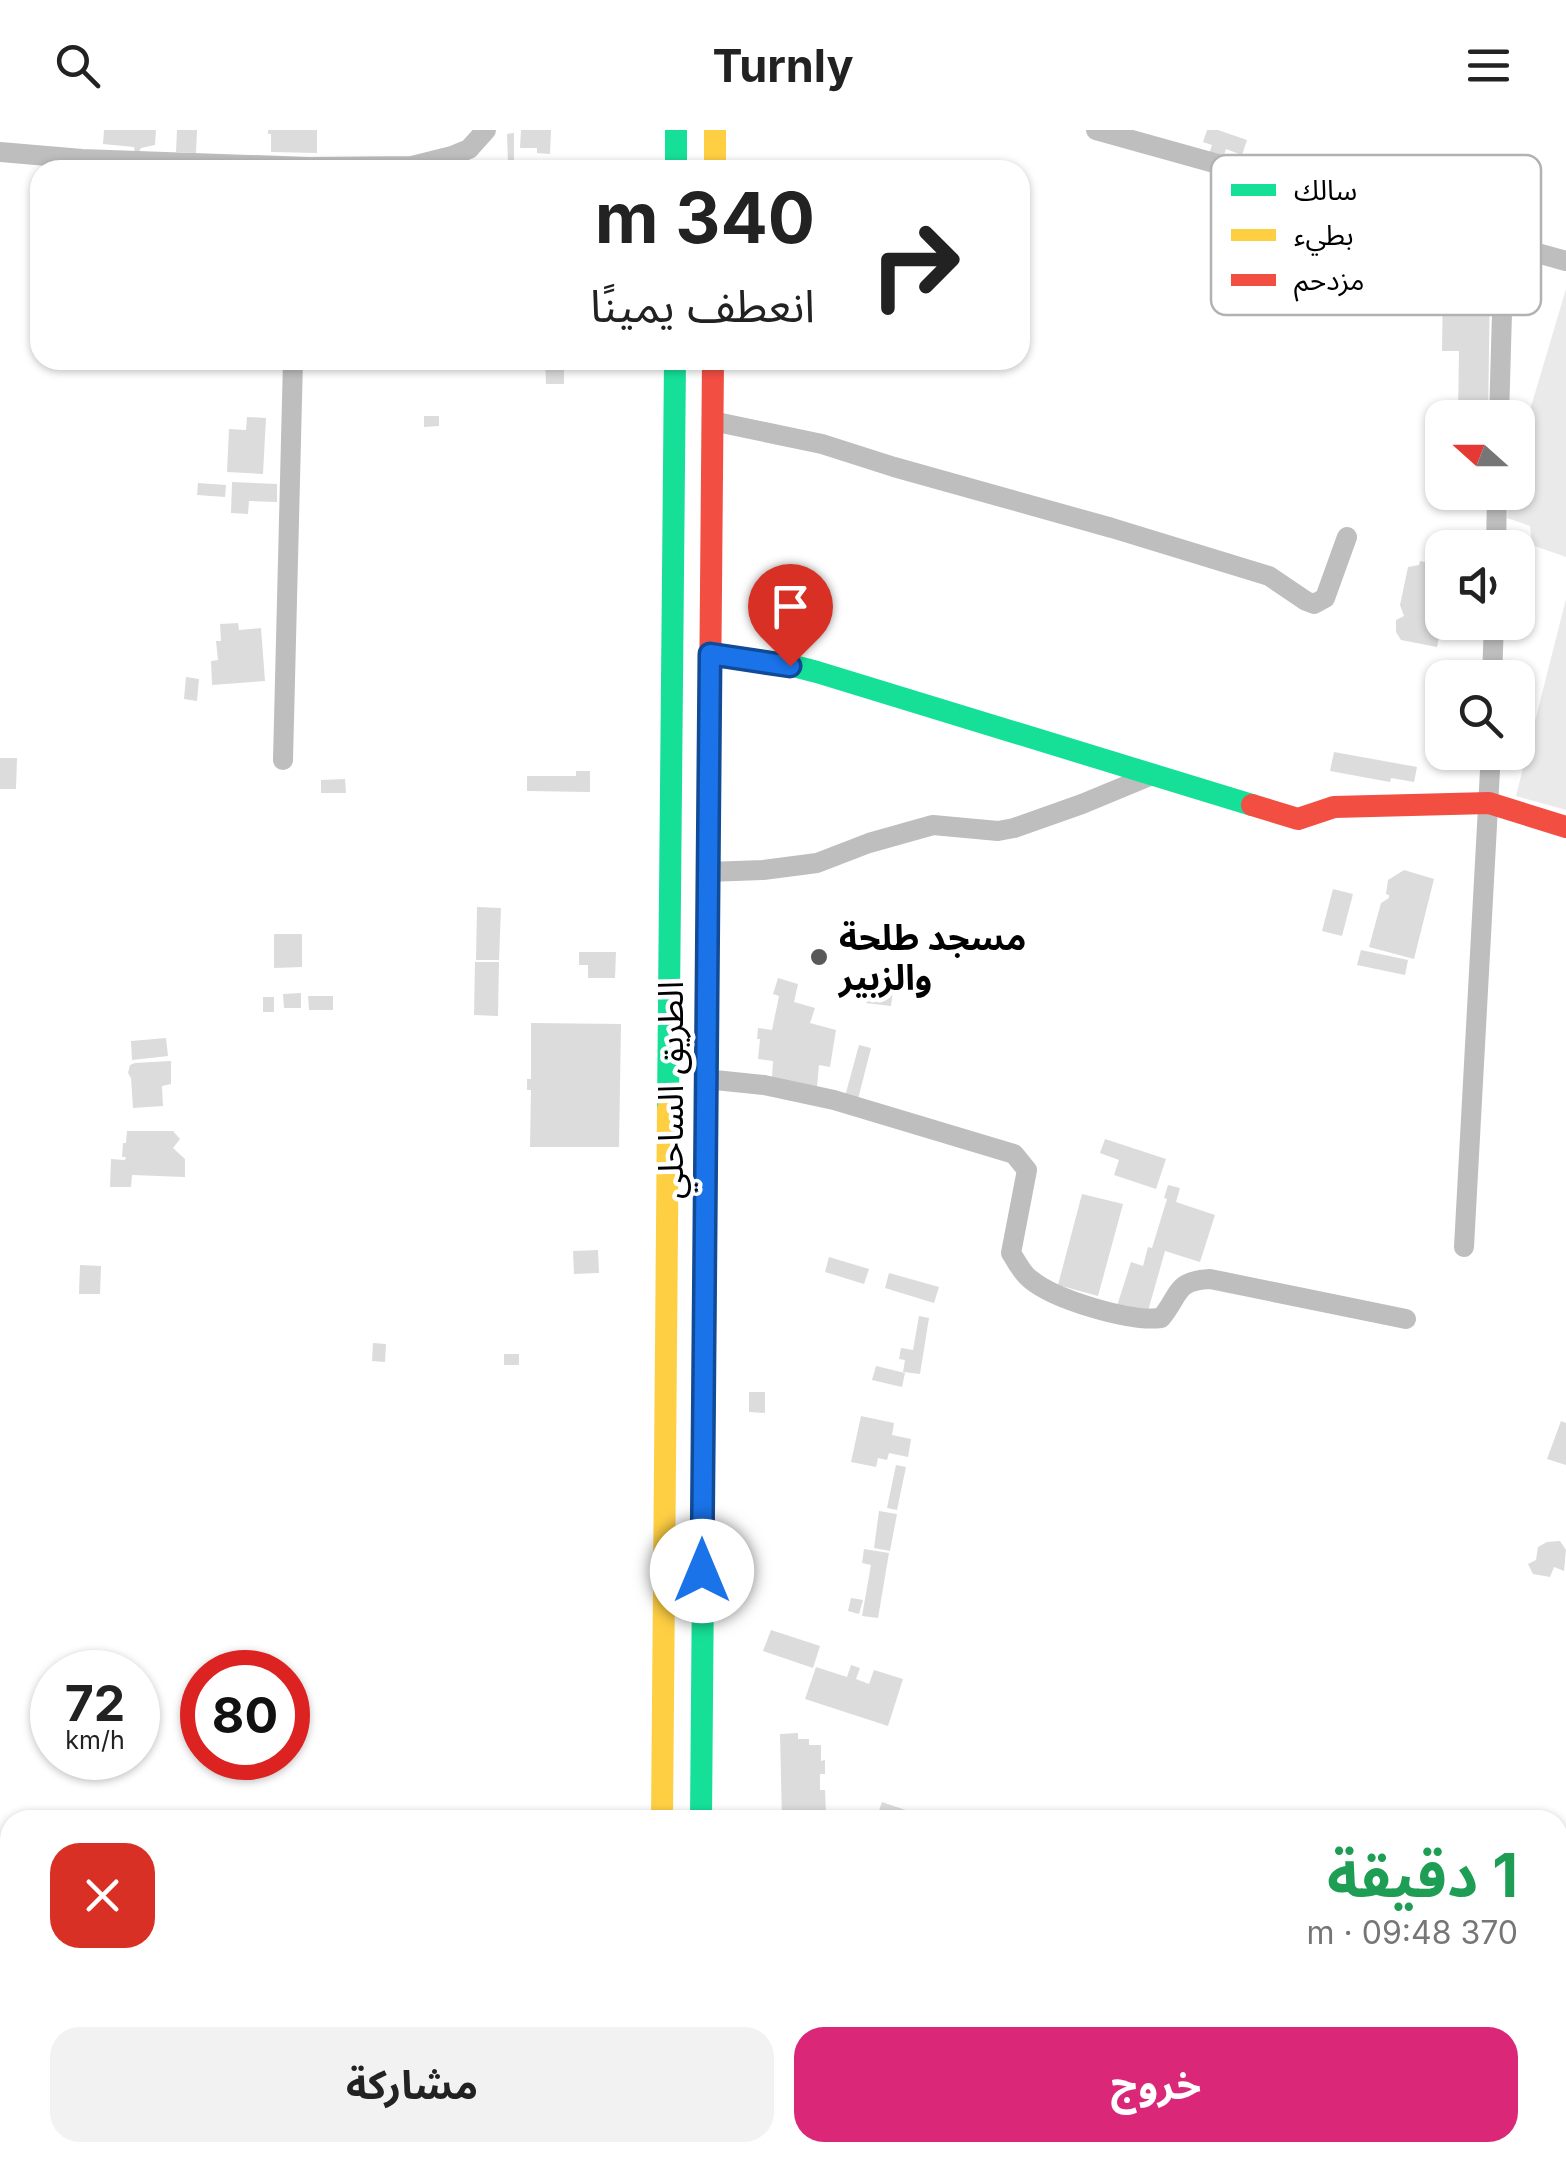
<!DOCTYPE html>
<html lang="ar">
<head>
<meta charset="utf-8">
<style>
  body { margin:0; font-family:Inter,"Noto Sans Arabic",sans-serif; background:#f2f2f2; color:#222; direction:rtl; height:100vh; display:flex; flex-direction:column; font-size:38px; white-space:nowrap }
  * { box-sizing:border-box; margin:0 }
  p { font-size:32px; color:#767676 }
  .icon { flex:none; width:55px; height:55px; fill:none; stroke:currentColor; stroke-width:2; stroke-linecap:round; stroke-linejoin:round }
  .map { position:relative; flex:1; overflow:hidden; direction:ltr }
  .details { position:absolute; left:0px; top:1680px; width:1568px; height:352px; display:flex; flex-direction:column; background:#fff; border-radius:30px 30px 0 0; box-shadow:0 2px 8px #0004; direction:rtl }
  .details>* { flex:none }
  .banner { position:absolute; left:30px; top:30px; width:1000px; height:210px; border-radius:30px; box-shadow:0 2px 8px #0004; direction:rtl; background:#fff; color:#222; overflow:hidden }
  .needle { width:65px; rotate:291deg }
  .controls { position:absolute; left:1425px; top:270px; display:grid; gap:20px }
  .controls a { display:grid; place-items:center; width:110px; height:110px; border-radius:20px; background:#fff; box-shadow:0 2px 8px #0004; font-size:50px }
  .speed { position:absolute; left:30px; top:1520px; display:flex; gap:20px; font-size:50px; font-weight:700; text-align:center }
  .speed>* { display:grid; place-content:center; width:130px; height:130px; border-radius:50%; background:#fff; box-shadow:0 2px 8px #0004; line-height:1 }
  .speed small { font-size:25px; font-weight:400 }
  .speed .limit { border:15px solid #d22; background:#fff; color:#111 }
  .pin { position:absolute; display:grid; place-items:center; width:85px; height:85px; color:#fff; margin:-102px -42px; border-radius:50% 50% 50% 0; rotate:-45deg; box-shadow:0 0 10px #0007 }
  .pin .icon { rotate:45deg }
  .me { position:absolute; width:110px; margin:-55px; rotate:0deg; stroke-linejoin:round; filter:drop-shadow(0 0 8px #0008) }
  .turn { display:flex; align-items:center; gap:35px; height:210px; padding:0 50px; font-size:45px }
  .turn .icon { width:130px; height:130px; stroke-width:2.5 }
  .turn b { display:block; font-size:70px; line-height:85px }
  .round { display:grid; place-items:center; flex:none; width:105px; height:105px; border-radius:30px; background:#f2f2f2 }
  .headline { display:flex; align-items:center; justify-content:space-between; height:170px; padding:0 50px }
  h1 { font-size:60px; font-weight:700; line-height:75px; color:#1e9e55 }
  .button { display:flex; gap:20px; margin-top:auto; padding:20px 50px }
  .button a { flex:1; height:115px; border-radius:30px; background:#db2777; color:#fff; font-size:40px; font-weight:700; line-height:115px; text-align:center }
  .button a+a { background:#f2f2f2; color:#222 }
  header { display:flex; justify-content:space-between; align-items:center; height:130px; padding:0 50px; background:#fff; font-size:45px; font-weight:700 }
  .map>svg:first-child { display:block }
  .green { fill:#eaeaea }
  .building { fill:#dcdcdc }
  .lines { fill:none; stroke-linecap:round; stroke-linejoin:round }
  .street { stroke:#bebebe; stroke-width:20 }
  .fast { stroke:#16e098; stroke-width:22 }
  .slow { stroke:#ffcf43; stroke-width:22 }
  .jam { stroke:#f24e42; stroke-width:22 }
  .route-casing { stroke:#114b97; stroke-width:25 }
  .route { stroke:#1a73e8; stroke-width:18 }
  .poi-dot { fill:#595959; stroke:#fff; stroke-width:4 }
  .labels { text-anchor:middle; dominant-baseline:central; stroke-width:9; stroke-linejoin:round; paint-order:stroke }
  .poi-label { font-size:35px; font-weight:bold; fill:#000; stroke:#fff; text-anchor:start }
  .street-label { font-size:35px; fill:#000; stroke:#fff }
  .key { fill:#fff; stroke:#b2b2b2; stroke-width:2.5 }
  .key-label { font-size:28px; fill:#000 }
</style>
</head>
<body>
<header><svg class="icon" aria-label="menu" viewBox="0 0 24 24"><path d="M4 6h16M4 12h16M4 18h16"/></svg>Turnly<svg class="icon" aria-label="search" viewBox="0 0 24 24"><circle cx="10" cy="10" r="6"/><path d="M15 15l6 6"/></svg></header>
<div class="map">
<svg width="1566" height="2031" viewBox="0 0 1566 2031">
  <rect width="100%" height="100%" fill="#fff"/>
  <g class="green">
    <polygon points="1566,159 1566,427 1532,415 1530,396 1507,388 1509,363 1518,362 1518,320"/>
    <polygon points="1566,469 1566,680 1516,666"/>
  </g>
  <g class="building">
    <polygon points="104,0 156,0 155,15 141,18 139,22 135,23 134,17 103,14"/>
    <polygon points="177,0 197,0 196,23 176,22"/>
    <polygon points="268,0 317,0 317,23 271,22 271,4 268,4"/>
    <polygon points="521,0 551,0 550,24 537,23 537,18 520,18"/>
    <polygon points="1207,0 1218,0 1247,10 1242,25 1226,19 1222,31 1208,27 1212,15 1203,12"/>
    <polygon points="514,3 514,34 508,34 507,4"/>
    <polygon points="1443,153 1490,154 1488,288 1458,288 1459,221 1442,221"/>
    <polygon points="545,230 564,230 564,254 546,254"/>
    <polygon points="424,286 439,286 439,296 424,297"/>
    <polygon points="247,287 266,288 263,344 227,342 229,299 246,300"/>
    <polygon points="232,352 277,354 277,372 249,371 248,384 231,383"/>
    <polygon points="198,353 226,355 225,367 197,365"/>
    <polygon points="1420,431 1442,436 1442,492 1437,517 1401,510 1396,502 1396,490 1404,486 1400,475 1408,437 1419,435"/>
    <polygon points="238,493 239,500 261,498 265,551 212,555 211,531 218,530 216,511 221,511 220,494"/>
    <polygon points="186,547 199,549 197,571 184,569"/>
    <polygon points="1432,598 1442,598 1442,622 1478,622 1478,633 1431,631"/>
    <polygon points="1334,622 1417,637 1414,652 1391,648 1390,652 1330,641"/>
    <polygon points="0,628 17,628 16,659 0,659"/>
    <polygon points="576,641 590,641 590,662 527,661 527,646 576,646"/>
    <polygon points="345,649 346,663 321,663 321,650"/>
    <polygon points="1404,740 1434,749 1414,829 1369,817 1381,773 1389,768 1389,765 1386,764 1388,750"/>
    <polygon points="1333,759 1353,764 1342,806 1322,801"/>
    <polygon points="477,777 501,778 499,830 476,830"/>
    <polygon points="274,804 302,804 302,837 274,838"/>
    <polygon points="1361,820 1408,830 1405,845 1357,835"/>
    <polygon points="579,822 616,822 615,848 588,848 588,835 579,835"/>
    <polygon points="475,832 499,832 498,886 474,885"/>
    <polygon points="869,843 895,846 891,876 866,873"/>
    <polygon points="778,848 798,854 794,872 815,878 810,893 836,900 830,937 819,935 816,968 771,962 773,931 758,929 760,909 757,909 758,898 772,900 779,866 773,864"/>
    <polygon points="301,863 301,878 284,878 283,864"/>
    <polygon points="308,866 333,866 333,880 309,880"/>
    <rect x="263" y="867" width="11" height="15"/>
    <polygon points="531,893 621,894 619,1017 530,1017 531,960 527,960 527,949 531,949"/>
    <polygon points="166,908 168,926 132,930 131,911"/>
    <polygon points="859,915 871,918 857,973 844,970"/>
    <polygon points="171,931 171,954 162,956 163,976 133,978 131,948 128,943 130,935 135,933"/>
    <polygon points="127,1001 173,1001 180,1009 173,1018 185,1029 185,1047 132,1045 131,1057 110,1057 111,1029 125,1030 126,1027 122,1027 123,1013 126,1013"/>
    <polygon points="1105,1009 1166,1029 1156,1059 1114,1045 1119,1030 1100,1023"/>
    <polygon points="1168,1055 1180,1058 1176,1072 1215,1085 1200,1132 1165,1121 1144,1195 1116,1179 1131,1132 1143,1136 1148,1117 1152,1118 1167,1069 1164,1068"/>
    <polygon points="1082,1064 1123,1074 1098,1166 1058,1155"/>
    <polygon points="598,1120 599,1143 574,1144 573,1121"/>
    <polygon points="829,1127 869,1139 864,1154 825,1142"/>
    <polygon points="80,1135 101,1136 100,1164 79,1164"/>
    <polygon points="889,1143 939,1157 934,1173 885,1158"/>
    <polygon points="919,1186 929,1188 920,1244 903,1242 905,1230 899,1229 901,1218 913,1220"/>
    <polygon points="373,1213 386,1214 385,1232 372,1231"/>
    <rect x="504" y="1224" width="15" height="11"/>
    <polygon points="876,1236 905,1243 902,1257 872,1250"/>
    <polygon points="749,1262 765,1262 765,1283 749,1282"/>
    <polygon points="861,1286 894,1293 892,1305 911,1309 908,1327 889,1323 887,1330 878,1328 876,1337 851,1332"/>
    <polygon points="1561,1291 1566,1293 1566,1335 1547,1329"/>
    <polygon points="896,1335 906,1337 897,1380 887,1378"/>
    <polygon points="879,1381 897,1384 890,1421 874,1418"/>
    <polygon points="1560,1411 1566,1420 1564,1441 1554,1437 1550,1447 1533,1444 1528,1434 1536,1430 1538,1417 1547,1412"/>
    <polygon points="864,1419 889,1423 878,1488 862,1486 871,1435 862,1433"/>
    <polygon points="851,1468 863,1470 859,1484 848,1481"/>
    <polygon points="771,1500 820,1516 813,1538 763,1521"/>
    <polygon points="851,1535 860,1538 856,1549 869,1554 874,1540 903,1549 888,1596 805,1569 816,1537 847,1547"/>
    <polygon points="798,1603 798,1609 809,1609 809,1615 821,1615 821,1631 825,1630 825,1644 820,1644 820,1660 825,1660 826,1684 823,1684 821,1690 782,1690 780,1604"/>
    <polygon points="882,1672 932,1689 932,1690 882,1690 877,1686"/>
    <polygon points="1114,2022 1158,2022 1182,2030 1112,2031"/>
  </g>
  <g class="lines">
    <g class="street">
      <polyline points="1096,0 1566,131"/>
      <polyline points="0,22 82,29 309,37 412,36 452,26 469,19 486,0"/>
      <polyline points="1499,288 1504,113"/>
      <polyline points="712,291 822,314 894,337 1112,398 1269,446 1306,471 1314,474 1325,468 1347,407"/>
      <polyline points="1496,418 1497,362"/>
      <polyline points="1492,548 1494,492"/>
      <polyline points="283,630 293,230"/>
      <polyline points="707,742 763,740 817,733 869,713 933,695 998,701 1014,698 1082,674 1152,645"/>
      <path d="M705 949 764 955 834 970 1014 1024 1027 1040 1011 1123C1017 1132 1022 1143 1030 1149 1055 1170 1130 1192 1161 1188 1181 1164 1174 1151 1210 1149L1406 1189"/>
      <polyline points="1464,1117 1491,622"/>
    </g>
    <g class="fast">
      <polyline points="676,0 676,40"/>
      <polyline points="710,524 790,535 817,542 1252,675"/>
      <polyline points="668,979 675,230"/>
      <polyline points="701,1690 706,1084"/>
      <polyline points="659,2022 659,2031"/>
    </g>
    <g class="slow">
      <polyline points="715,0 715,40"/>
      <polyline points="706,1084 709,686"/>
      <polyline points="662,1690 668,979"/>
    </g>
    <g class="jam">
      <polyline points="1252,675 1298,689 1334,677 1489,673 1566,697"/>
      <polyline points="709,686 713,230"/>
      <polyline points="697,2022 697,2031"/>
    </g>
  </g>
  <g class="lines">
    <g class="route-casing">
      <polyline id="route" points="702,1441 710,524 790,536"/>
    </g>
    <use href="#route" class="route"/>
  </g>
  <circle class="poi-dot" cx="819" cy="827" r="10"/>
  <g class="labels">
    <g class="poi-label">
      <text x="839" y="807">مسجد طلحة<tspan x="839" dy="40">والزبير</tspan></text>
    </g>
    <g class="street-label">
      <text transform="translate(670 960) rotate(-90)">الطريق الساحلي</text>
    </g>
  </g>
  <rect x="1211" y="25" width="330" height="160" rx="15" class="key"/>
  <rect x="1231" y="54" width="45" height="12" fill="#16e098"/>
  <rect x="1231" y="99" width="45" height="12" fill="#ffcf43"/>
  <rect x="1231" y="144" width="45" height="12" fill="#f24e42"/>
  <g class="key-label">
    <text x="1294" y="70">سالك</text>
    <text x="1294" y="115">بطيء</text>
    <text x="1294" y="160">مزدحم</text>
  </g>
</svg>
<div class="controls">
<a><svg class="needle" viewBox="-14 -14 28 28"><path d="M0-13l5 13h-10z" fill="#e53935"/><path d="M0 13l5-13h-10z" fill="#767676"/></svg></a>
<a><svg class="icon" aria-label="sound" viewBox="0 0 24 24"><path d="M4 9h4l5-4v14l-5-4H4zM17 9q2 3 0 6"/></svg></a>
<a><svg class="icon" aria-label="search" viewBox="0 0 24 24"><circle cx="10" cy="10" r="6"/><path d="M15 15l6 6"/></svg></a>
</div>
<div class="speed"><div>72<small>km/h</small></div><div class="limit">80</div></div>
<div class="pin" style="left:790px;top:536px;background:#d93025"><svg class="icon" aria-label="arrive" viewBox="0 0 24 24"><path d="M6 21V4h12l-3 4 3 4H6"/></svg></div>
<svg class="me" style="left:702px;top:1441px" viewBox="-20 -20 40 40"><circle r="19" fill="#fff"/><path d="M0-13L10 11 0 6-10 11z" fill="#1a73e8"/></svg>
<div class="banner">
<div class="turn"><svg class="icon" aria-label="right" viewBox="0 0 24 24"><path d="M7 20v-9h11M14 6l5 5-5 5"/></svg><div><b>340 m</b>انعطف يمينًا</div></div>
</div>
<section class="details">
<div class="headline"><div><h1>1 دقيقة</h1><p>370 m · 09:48</p></div><a class="round" style="background:#d93025;color:#fff"><svg class="icon" aria-label="close" viewBox="0 0 24 24"><path d="M6 6l12 12M18 6L6 18"/></svg></a></div>
<div class="button"><a>خروج</a><a>مشاركة</a></div>
</section>
</div>
</body>
</html>
